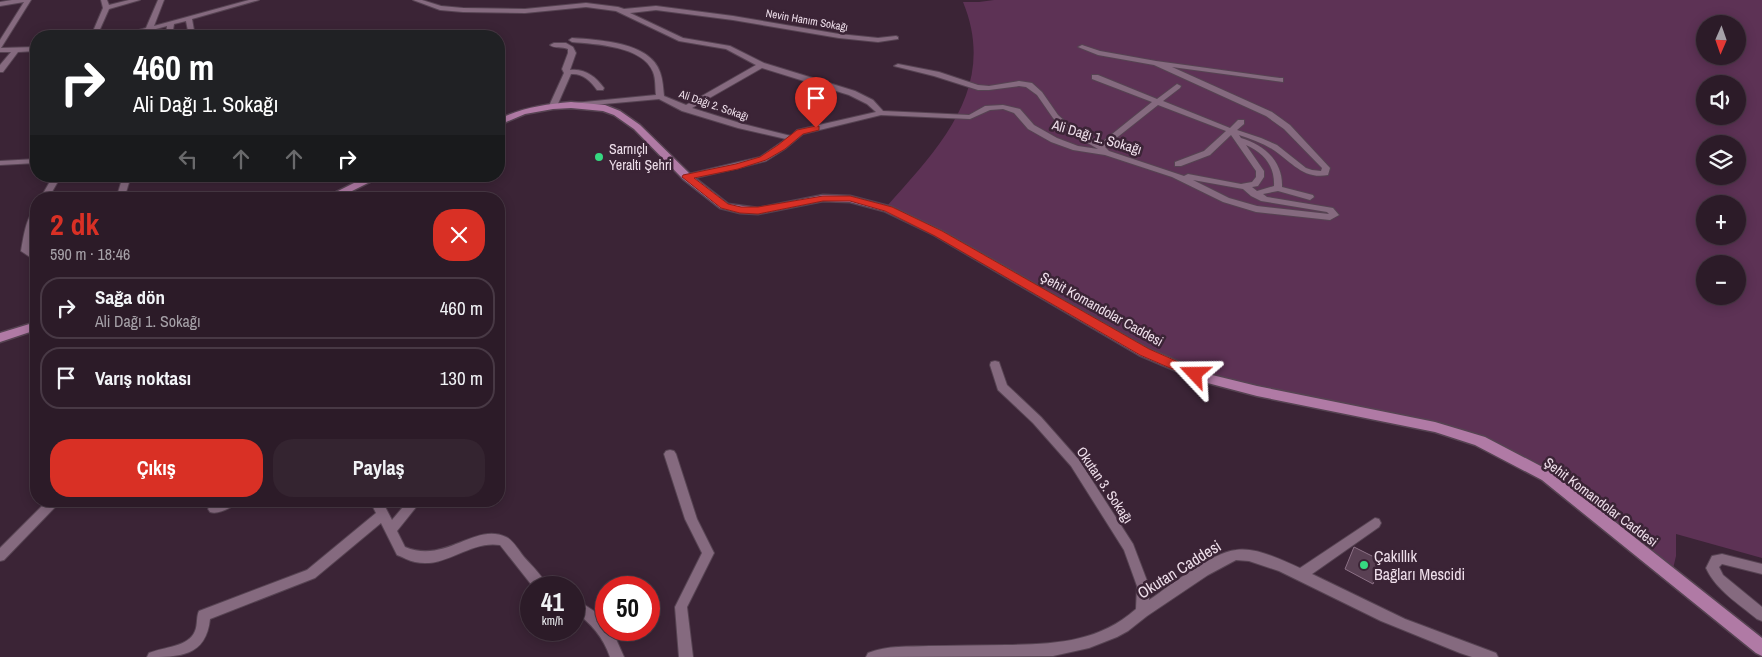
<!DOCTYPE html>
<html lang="tr">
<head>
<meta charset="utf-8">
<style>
  body { margin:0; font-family:"Archivo Narrow",sans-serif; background:#342430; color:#f1f3f6; height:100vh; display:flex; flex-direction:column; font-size:19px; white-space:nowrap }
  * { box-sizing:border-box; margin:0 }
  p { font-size:16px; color:#a6a1a8 }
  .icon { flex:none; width:28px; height:28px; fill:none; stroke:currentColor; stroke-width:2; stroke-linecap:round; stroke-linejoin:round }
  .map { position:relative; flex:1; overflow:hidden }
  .sheet { position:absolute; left:30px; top:192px; width:475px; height:315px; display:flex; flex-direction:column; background:#2c1b28; border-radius:20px; box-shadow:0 2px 12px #0003,0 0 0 1px #483945 }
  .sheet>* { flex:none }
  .guide { position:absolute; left:30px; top:30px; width:475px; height:152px; border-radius:20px; box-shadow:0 2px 12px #0003,0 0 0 1px #483945; background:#202124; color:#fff; overflow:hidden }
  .needle { width:32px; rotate:182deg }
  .buttons { position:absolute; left:1696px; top:15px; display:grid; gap:10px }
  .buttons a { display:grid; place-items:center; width:50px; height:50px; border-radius:50%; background:#2c1b28; box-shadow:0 2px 12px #0003,0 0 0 1px #483945; font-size:25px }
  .speed { position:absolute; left:520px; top:576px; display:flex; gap:10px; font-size:25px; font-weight:700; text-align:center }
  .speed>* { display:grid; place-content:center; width:65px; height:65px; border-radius:50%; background:#2c1b28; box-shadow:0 2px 12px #0003,0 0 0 1px #483945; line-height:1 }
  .speed small { font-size:12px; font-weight:400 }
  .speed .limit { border:8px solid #d22; background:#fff; color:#111 }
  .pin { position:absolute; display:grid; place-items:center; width:42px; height:42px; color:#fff; margin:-51px -21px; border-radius:50% 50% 50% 0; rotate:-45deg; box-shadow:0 0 5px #0007 }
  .pin .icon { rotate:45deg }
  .me { position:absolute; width:55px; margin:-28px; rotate:293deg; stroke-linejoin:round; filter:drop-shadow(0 0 4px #0008) }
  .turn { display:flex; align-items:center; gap:18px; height:105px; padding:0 20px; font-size:22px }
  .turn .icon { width:65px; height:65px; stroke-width:2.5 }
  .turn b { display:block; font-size:35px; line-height:42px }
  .lanes { display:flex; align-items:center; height:48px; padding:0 20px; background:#0003; justify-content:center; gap:25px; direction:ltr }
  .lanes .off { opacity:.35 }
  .round { display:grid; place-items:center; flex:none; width:52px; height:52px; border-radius:20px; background:#342430 }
  .summary { display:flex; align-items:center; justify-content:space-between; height:85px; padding:0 20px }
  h1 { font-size:30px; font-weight:700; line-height:38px; color:#d93025 }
  .action { display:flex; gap:10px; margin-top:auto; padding:10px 20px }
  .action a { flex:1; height:58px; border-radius:20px; background:#d93025; color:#fff; font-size:20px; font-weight:700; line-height:58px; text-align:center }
  .action a+a { background:#342430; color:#f1f3f6 }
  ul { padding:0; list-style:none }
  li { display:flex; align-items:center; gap:15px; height:62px; margin:0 10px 8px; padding:0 10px; border:2px solid #483945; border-radius:20px }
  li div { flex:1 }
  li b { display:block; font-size:19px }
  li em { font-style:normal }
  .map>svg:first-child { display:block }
  .green { fill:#5d3255; fill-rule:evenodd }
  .building { fill:#594053; stroke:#8c7186 }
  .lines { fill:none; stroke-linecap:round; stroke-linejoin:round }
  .minor-casing { stroke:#564352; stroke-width:2 }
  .major-casing { stroke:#564352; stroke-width:3 }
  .minor { fill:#856a7f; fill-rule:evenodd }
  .major { fill:#b07aa5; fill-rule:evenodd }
  .route { fill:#d93025; stroke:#8d1f18 }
  .poi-dot { fill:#36d881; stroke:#3b2436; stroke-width:2 }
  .labels { text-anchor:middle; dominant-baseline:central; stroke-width:5; stroke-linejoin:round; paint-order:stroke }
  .far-street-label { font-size:11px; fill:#eedeea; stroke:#3b2436 }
  .street-label { font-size:14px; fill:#eedeea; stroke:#3b2436 }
  .poi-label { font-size:14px; fill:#eedeea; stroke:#3b2436; text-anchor:start }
  .near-poi-label { font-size:16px; fill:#eedeea; stroke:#3b2436; text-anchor:start }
  .near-street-label { font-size:16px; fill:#eedeea; stroke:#3b2436 }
</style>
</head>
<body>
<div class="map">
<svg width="1762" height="657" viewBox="0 0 1762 657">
  <rect width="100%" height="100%" fill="#3b2436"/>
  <path class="green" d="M994 0H1762V558L1676 534V556L1672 573 1554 480 1462 437 1191 373 887 206C940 147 998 87 963 2H979ZM1705 24H1738V56H1705ZM1705 84H1738V116H1705ZM1705 144H1738V176H1705ZM1705 204H1738V236H1705ZM1705 264H1738V296H1705Z"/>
  <polygon class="building" points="1354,547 1382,561 1373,584 1345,569"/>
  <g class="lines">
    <g class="minor-casing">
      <g id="minor">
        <polygon points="12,0 31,0 1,48 36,47 36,51 18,52 3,72 0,72 0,65 11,52 0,52 0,40 24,2 0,6 0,2"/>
        <polygon points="101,0 107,0 109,5 129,0 140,0 109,9 97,36 91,36 103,8"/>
        <polygon points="158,0 164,0 154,26 249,0 259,0 192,19 195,36 189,36 186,21 174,24 172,36 166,36 167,26 130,36 120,36 121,35 146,28"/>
        <path d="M413 0H422L441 6 463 8 525 9 586 3 618 7 624 9 656 6 733 16 839 34 878 38 896 36 898 37V39L878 42 839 38 733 20 656 10 630 13 683 38 730 46 764 63 855 91 873 100 883 111 969 115 985 106 1003 105 1020 109 1034 125 1057 138 1078 146 1098 149 1062 128 1053 118 1037 95 1026 87 1019 86 989 90H978L934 76 894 66 898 64 939 72 978 85 989 86 1019 81 1032 83 1042 92 1058 115 1068 124 1101 143 1152 102 1092 79V75H1098L1157 99 1177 84 1181 86 1180 88 1163 101 1230 128 1238 120H1244V124L1237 130 1261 138 1277 145 1306 168 1312 170 1321 171 1322 168 1284 129 1266 116 1154 65 1098 55 1078 47 1082 45 1100 51 1156 61 1280 78H1283V82L1172 67 1272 112 1290 125 1330 168 1328 175C1303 180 1291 161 1272 149 1262 143 1251 139 1239 135L1241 138C1264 145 1283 161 1282 187L1313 195 1314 197 1310 200 1278 191 1263 194 1267 197 1333 208 1339 215 1330 220 1256 212 1223 202 1172 177 1105 155 1073 150 1051 142 1028 129 1014 113 1003 109 990 110 970 119 881 115 803 134 785 149 766 161 739 168 687 180 683 177 684 175 760 157 786 139 738 128 682 111 659 99 571 107 570 105 574 103 656 95C655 88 656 79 653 72 643 46 595 44 572 42L569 40 572 38C599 40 650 42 660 72 663 80 663 88 664 96L686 105 756 65 726 49 679 41 616 11 586 7 525 13 463 12 440 10ZM762 68 849 95 867 104 876 112 797 130 791 136 743 124 692 108ZM1158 105 1226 131 1204 151 1175 162V166H1181L1210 155 1231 135 1256 171V177L1252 182 1241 184 1188 174 1184 176 1109 151 1105 147ZM1246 145C1264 153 1275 166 1274 186L1257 191 1252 187 1258 186 1264 177V171ZM1193 180 1243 189 1251 196 1261 201 1327 212 1329 214 1257 206 1229 198Z"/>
        <path d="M566 43 573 47 576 53 570 70C585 68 596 77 604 88L603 90H597C591 81 582 73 571 74L557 106 553 108 549 106 564 73 562 69 568 53V49C562 46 555 49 550 45L554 43Z"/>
        <polygon points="36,159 36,163 0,165 0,161"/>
        <polygon points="53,176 61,176 48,199 40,199"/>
        <polygon points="123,176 131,176 124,199 116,199"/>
        <path d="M36 210V224L31 250 36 254V261L21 251C23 241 26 214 36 210Z"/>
        <path d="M995 361 999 362 1000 365 1007 385 1041 417 1079 460 1133 544 1149 586V600C1170 586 1212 552 1236 550 1257 547 1281 560 1300 568L1375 518 1379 519 1381 523 1379 527 1312 574 1405 619 1496 653 1498 657H1472L1460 653 1381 621 1279 571 1249 561 1236 560 1208 575 1147 616 1128 631 1117 637 1089 648 1053 656 866 657 868 653C887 645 909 647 929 646 955 646 980 645 1006 645 1053 644 1098 643 1136 609L1137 586 1124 550 1071 466 1033 423 998 390 990 365 991 362Z"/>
        <polygon points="670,450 674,451 676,454 697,519 714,553 687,607 693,657 679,657 675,607 702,553 685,519 664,454 666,451"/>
        <polygon points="47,501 61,501 4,560 0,561 0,548"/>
        <path d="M220 501H239L237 504C229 508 218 515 210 512L208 509 210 506Z"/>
        <path d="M323 501H349L347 504C340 507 332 507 325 504Z"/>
        <path d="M370 501H382L392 520 408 501H421L397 531 405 547C446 564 475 522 506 537 513 540 519 551 524 557 532 566 543 576 548 588H534L500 545C470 540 446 569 415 562 409 561 403 557 397 555L381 523 315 578 210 619C206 657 179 657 147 657L149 653C163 647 189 647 195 631 198 624 196 617 199 611L307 570 376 513Z"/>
        <path d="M1722 554 1762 564V574L1722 564 1719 567 1723 575 1762 607V621L1757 619C1739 604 1716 590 1706 568L1712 556Z"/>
        <path d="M574 598 594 611 606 622V630H612L624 657H610C603 637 591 623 574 611Z"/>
      </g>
    </g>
    <g class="major-casing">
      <g id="major">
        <path d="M571 102 605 105 620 111 640 125 691 175 728 204 758 208 823 195 850 196 892 207 942 231 1149 349 1208 374 1257 386 1435 422 1485 437 1552 472 1762 638V656L1756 653 1542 480 1475 445 1435 432 1257 396 1200 381 1139 355 934 235 884 211 850 202 823 201 758 214 740 213 720 208 683 179 634 129 614 115 603 111 571 108 553 109 525 114 499 125V119C522 108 545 104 571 102Z"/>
        <polygon points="368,176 382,176 336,199 322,199"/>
        <polygon points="36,322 36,330 0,342 0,333"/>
      </g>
    </g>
    <use href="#minor" class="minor"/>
    <use href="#major" class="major"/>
  </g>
  <polygon class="route" points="816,126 819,126 819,130 803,134 785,149 766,160 738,169 694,178 728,204 741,207 758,207 823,196 850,196 892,207 942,231 1149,349 1199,371 1201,374 1199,377 1191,377 1140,355 935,236 885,211 850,201 823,201 758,214 740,213 721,208 682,177 683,175 736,164 760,157 778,145 797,130"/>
  <g class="poi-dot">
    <circle cx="599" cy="157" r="5"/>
    <circle cx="1364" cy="565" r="5"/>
  </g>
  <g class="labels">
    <g class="far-street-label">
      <text transform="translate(807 20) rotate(10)">Nevin Hanım Sokağı</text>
      <text transform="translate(714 105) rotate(19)">Ali Dağı 2. Sokağı</text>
    </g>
    <g class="street-label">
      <text transform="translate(1097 137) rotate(16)">Ali Dağı 1. Sokağı</text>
      <text transform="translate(1102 309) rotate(29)">Şehit Komandolar Caddesi</text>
      <text transform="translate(1105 485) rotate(56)">Okutan 3. Sokağı</text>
      <text transform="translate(1601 502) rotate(37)">Şehit Komandolar Caddesi</text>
    </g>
    <g class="poi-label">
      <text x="609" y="149">Sarnıçlı<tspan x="609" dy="16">Yeraltı Şehri</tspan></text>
    </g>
    <g class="near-poi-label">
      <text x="1374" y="556">Çakıllık<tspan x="1374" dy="18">Bağları Mescidi</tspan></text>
    </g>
    <g class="near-street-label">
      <text transform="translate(1179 569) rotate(-32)">Okutan Caddesi</text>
    </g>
  </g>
</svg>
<div class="buttons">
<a><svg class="needle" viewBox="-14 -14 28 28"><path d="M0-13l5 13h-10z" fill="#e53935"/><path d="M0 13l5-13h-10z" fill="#a6a1a8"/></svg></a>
<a><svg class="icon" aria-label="sound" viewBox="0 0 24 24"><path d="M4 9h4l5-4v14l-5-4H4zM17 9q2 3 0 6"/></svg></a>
<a><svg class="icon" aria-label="layers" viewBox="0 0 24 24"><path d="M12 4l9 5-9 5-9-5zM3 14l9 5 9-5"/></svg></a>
<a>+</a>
<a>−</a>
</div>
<div class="speed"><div>41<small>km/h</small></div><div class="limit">50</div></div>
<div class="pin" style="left:816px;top:128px;background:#d93025"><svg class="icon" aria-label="arrive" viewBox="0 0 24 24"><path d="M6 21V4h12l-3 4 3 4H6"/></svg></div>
<svg class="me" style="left:1195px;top:374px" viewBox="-20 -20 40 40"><path d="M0-17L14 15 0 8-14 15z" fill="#d93025" stroke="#fff" stroke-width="4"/></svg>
<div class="guide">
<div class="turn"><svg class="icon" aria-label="right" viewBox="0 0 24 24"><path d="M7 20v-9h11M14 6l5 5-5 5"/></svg><div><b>460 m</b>Ali Dağı 1. Sokağı</div></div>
<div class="lanes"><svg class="icon off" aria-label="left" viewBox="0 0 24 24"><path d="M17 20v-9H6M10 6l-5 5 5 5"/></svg><svg class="icon off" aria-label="ahead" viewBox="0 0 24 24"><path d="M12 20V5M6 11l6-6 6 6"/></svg><svg class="icon off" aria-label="ahead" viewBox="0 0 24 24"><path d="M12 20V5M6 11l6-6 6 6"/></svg><svg class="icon" aria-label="right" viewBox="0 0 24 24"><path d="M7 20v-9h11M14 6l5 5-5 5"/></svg></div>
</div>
<section class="sheet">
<div class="summary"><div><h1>2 dk</h1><p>590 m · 18:46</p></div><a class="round" style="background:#d93025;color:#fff"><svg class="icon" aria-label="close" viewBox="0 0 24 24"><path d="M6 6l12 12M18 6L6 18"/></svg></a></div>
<ul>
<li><svg class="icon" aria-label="right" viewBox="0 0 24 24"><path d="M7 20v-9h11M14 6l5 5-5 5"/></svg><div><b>Sağa dön</b><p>Ali Dağı 1. Sokağı</p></div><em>460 m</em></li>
<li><svg class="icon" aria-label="arrive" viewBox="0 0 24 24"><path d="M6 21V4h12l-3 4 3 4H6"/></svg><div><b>Varış noktası</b></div><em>130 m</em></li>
</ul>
<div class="action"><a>Çıkış</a><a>Paylaş</a></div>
</section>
</div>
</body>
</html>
